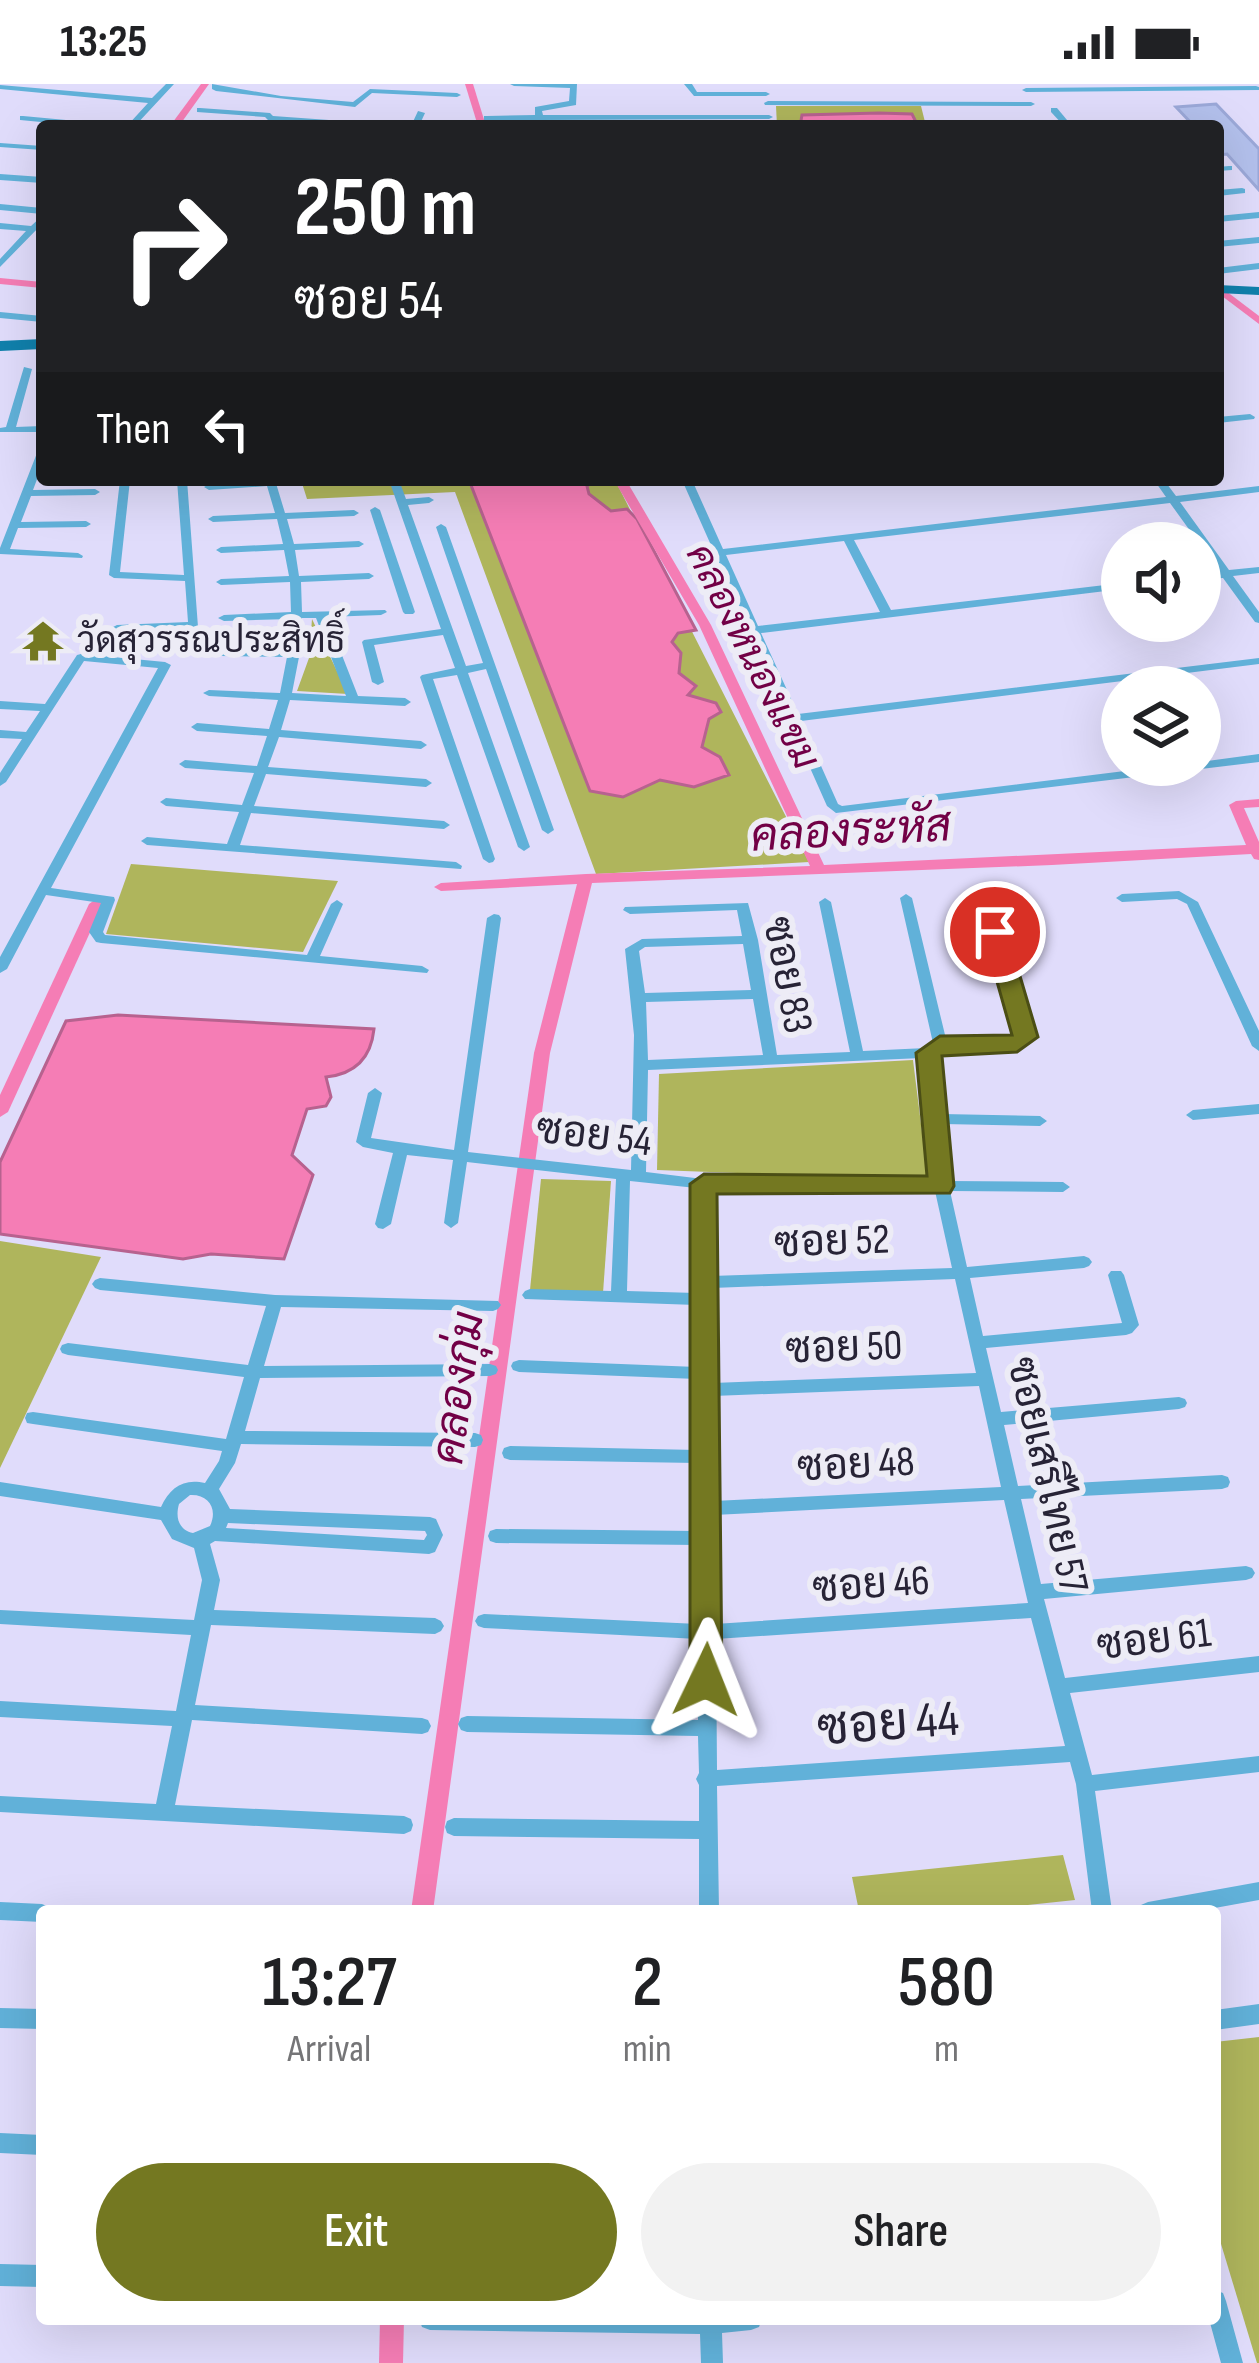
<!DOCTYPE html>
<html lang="en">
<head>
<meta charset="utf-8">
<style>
  body { margin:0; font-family:"Sofia Sans Condensed",Sarabun,sans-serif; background:#f2f2f2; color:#202124; height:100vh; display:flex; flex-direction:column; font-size:45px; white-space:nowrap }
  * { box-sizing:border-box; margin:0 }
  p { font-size:39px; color:#757577 }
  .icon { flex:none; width:66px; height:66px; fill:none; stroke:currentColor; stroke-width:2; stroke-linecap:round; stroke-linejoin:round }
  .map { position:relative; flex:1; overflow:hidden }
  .drawer { position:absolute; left:36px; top:1821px; width:1185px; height:420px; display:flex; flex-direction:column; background:#fff; border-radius:12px; box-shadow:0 12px 48px #0002 }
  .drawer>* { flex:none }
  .guide { position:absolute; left:36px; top:36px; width:1188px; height:366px; border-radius:12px; box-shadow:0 12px 48px #0002; background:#202124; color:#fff; overflow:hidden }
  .controls { position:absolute; left:1101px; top:438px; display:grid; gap:24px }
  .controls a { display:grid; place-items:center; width:120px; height:120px; border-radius:50%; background:#fff; box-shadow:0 12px 48px #0002; font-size:60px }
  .pin { position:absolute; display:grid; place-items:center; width:102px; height:102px; color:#fff; margin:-51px; border:6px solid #fff; border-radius:50%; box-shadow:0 3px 12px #0007 }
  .me { position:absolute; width:132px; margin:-66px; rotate:2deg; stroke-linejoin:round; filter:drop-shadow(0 0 9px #0008) }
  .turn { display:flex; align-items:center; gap:42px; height:252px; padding:0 60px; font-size:54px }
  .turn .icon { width:156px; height:156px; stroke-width:2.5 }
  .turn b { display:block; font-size:84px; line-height:102px }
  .then { display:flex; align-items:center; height:114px; padding:0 60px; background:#0003; gap:24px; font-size:45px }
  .eta { display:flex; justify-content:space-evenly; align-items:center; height:204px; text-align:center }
  .eta b { font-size:72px; font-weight:600; line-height:84px }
  .button { display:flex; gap:24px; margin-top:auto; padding:24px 60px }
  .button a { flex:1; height:138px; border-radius:72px; background:#747821; color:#fff; font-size:48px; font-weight:600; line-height:138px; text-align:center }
  .button a+a { background:#f2f2f2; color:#202124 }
  .status { display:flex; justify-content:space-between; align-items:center; height:84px; padding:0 60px; background:#fff; direction:ltr }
  .status svg { height:33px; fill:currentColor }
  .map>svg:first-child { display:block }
  .green { fill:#afb55c }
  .water { fill:#f57db5; stroke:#b7628f; stroke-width:3 }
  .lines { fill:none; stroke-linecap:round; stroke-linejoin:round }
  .canal { fill:#f57db5; fill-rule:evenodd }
  .building { fill:#b3c0ec; stroke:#9ba8d8; stroke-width:3 }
  .street { fill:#61b1d9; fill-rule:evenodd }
  .primary { fill:#1080ac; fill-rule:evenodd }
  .route { fill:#747821; stroke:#4b4e15; stroke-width:3 }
  .labels { text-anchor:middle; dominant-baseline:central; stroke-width:12; stroke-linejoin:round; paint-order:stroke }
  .far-poi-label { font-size:36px; fill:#272336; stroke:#edecf6; text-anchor:start }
  .far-water-label { font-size:39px; font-style:italic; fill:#720046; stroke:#edecf6 }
  .street-label { font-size:42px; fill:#272336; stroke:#edecf6 }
  .water-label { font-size:45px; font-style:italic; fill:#720046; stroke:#edecf6 }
  .near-street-label { font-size:51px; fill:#272336; stroke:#edecf6 }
</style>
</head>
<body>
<div class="status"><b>13:25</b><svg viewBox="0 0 49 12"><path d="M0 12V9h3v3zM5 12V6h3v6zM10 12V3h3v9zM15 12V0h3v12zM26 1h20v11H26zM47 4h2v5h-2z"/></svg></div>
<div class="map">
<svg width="1259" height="2279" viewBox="0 0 1259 2279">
  <rect width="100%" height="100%" fill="#e0dcfb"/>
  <g class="green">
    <polygon points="776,22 921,22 926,42 777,42"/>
    <polygon points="301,396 615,396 809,778 596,790 455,408 307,415"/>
    <polygon points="312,535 348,610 297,607 309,574"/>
    <polygon points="131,780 338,797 303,868 106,850"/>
    <polygon points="913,976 928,1096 657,1086 659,990"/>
    <polygon points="541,1095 611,1097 603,1209 530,1206"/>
    <polygon points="0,1157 101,1173 0,1384"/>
    <polygon points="1063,1771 1075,1816 971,1827 859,1827 852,1793"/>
    <polygon points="1259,1953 1259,2279 1257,2279 1215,2140 1215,1958"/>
  </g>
  <g class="water">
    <polygon points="879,29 912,30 918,42 800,42 802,31"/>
    <polygon points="469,396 595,396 587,402 589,410 611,427 627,425 637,435 696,546 678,549 672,558 681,569 679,589 696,602 688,611 716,619 721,628 709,635 702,663 720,673 729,691 694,703 660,696 623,713 590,707"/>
    <path d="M118 931 374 945C371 974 355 990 326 993L331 1013 326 1022 307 1025 292 1071 313 1091 284 1175 211 1170 183 1175 0 1150V1078L66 937Z"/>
  </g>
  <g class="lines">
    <g class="canal">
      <polygon points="201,0 209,0 179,42 170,42"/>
      <polygon points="465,0 473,0 486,42 478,42"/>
      <polygon points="0,194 42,198 42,204 0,200"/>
      <polygon points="1218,201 1259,232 1259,240 1218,209"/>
      <polygon points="614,396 626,396 711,541 824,781 1246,761 1229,721 1236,717 1259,715 1259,723 1244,724 1259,758 1259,776 1254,775 1251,770 1052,781 592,799 550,969 433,1827 411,1827 534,969 577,800 441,807 434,803 441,799 586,790 810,782 699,541"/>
      <polygon points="96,815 103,820 8,1028 0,1033 0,1011 89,820"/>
      <polygon points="380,2235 404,2235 403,2279 379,2279"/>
    </g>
  </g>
  <polygon class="building" points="1216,20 1259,65 1259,106 1227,70 1218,71 1218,42 1194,42 1176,23"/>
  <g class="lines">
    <g class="street">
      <polygon points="166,0 174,0 135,42 127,42 148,19 0,5 0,1 152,14"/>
      <polygon points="212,0 281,12 353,18 370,5 457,9 461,11 457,13 372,9 355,23 216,7 212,5"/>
      <polygon points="510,0 577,0 576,21 542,27 543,31 769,31 773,33 769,35 544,36 543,41 540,41 536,36 484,36 484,32 487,32 535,31 535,23 569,17 570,4 514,2"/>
      <polygon points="684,0 692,0 697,8 766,8 770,10 766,12 694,12"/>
      <polygon points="1256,2 1259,3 1259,6 1026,8 1022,6 1026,4"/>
      <polygon points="768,17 1031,18 1035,20 1031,22 765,21 764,19"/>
      <polygon points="200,24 270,29 273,32 343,37 347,39 343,41 268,36 265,33 197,28 197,24"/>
      <polygon points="1051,24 1057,24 1072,42 1064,42 1051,28"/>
      <polygon points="418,27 425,29 419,42 411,42"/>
      <polygon points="23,32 109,40 113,42 83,42 20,36 20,32"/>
      <polygon points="934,38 1039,38 1043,40 1041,42 931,42 930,40"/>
      <polygon points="0,59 42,62 42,66 0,63"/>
      <polygon points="1229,82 1232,82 1232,86 1218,87 1218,83"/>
      <polygon points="0,90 42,93 42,99 0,96"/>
      <polygon points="1242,104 1245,105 1245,109 1218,112 1218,106"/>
      <polygon points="0,120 42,124 42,130 0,126"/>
      <polygon points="1259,128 1259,134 1218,138 1218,132"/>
      <polygon points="42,132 42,140 0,183 0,175 26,147 0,145 0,139 31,142"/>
      <polygon points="1259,153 1259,159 1218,163 1218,157"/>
      <polygon points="1259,179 1259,185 1218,190 1218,184"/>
      <polygon points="0,228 42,232 42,238 0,234"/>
      <polygon points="24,283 32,285 16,343 42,342 42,348 0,348 0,344 6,343"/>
      <polygon points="1250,330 1255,333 1254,335 1218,339 1218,333"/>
      <polygon points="42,366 42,382 33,406 95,405 100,408 95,411 31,412 21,438 86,437 91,440 86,443 18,444 10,465 78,469 83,472 82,474 0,470 0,464 37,369"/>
      <polygon points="120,396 130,396 120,488 184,491 177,396 187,396 198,543 117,547 111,544 117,541 188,538 185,497 114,494 109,491"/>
      <path d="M265 396H275L285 429 354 426 359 429 354 432 287 435 294 460 359 457 364 460 359 463 295 466 299 492 369 489 374 492 369 495 301 498 302 528 385 526 387 528 381 531 327 533 358 612 405 614 411 618 405 622 290 616 281 646 421 657 427 661 421 665 279 653 268 683 426 695 432 699 426 703 266 690 254 722 444 737 450 741 444 745 251 729 240 761 456 778 462 782 461 785 147 761 141 757 147 753 227 760 239 728 166 722 160 718 166 714 242 721 254 689 185 684 179 680 185 676 257 682 267 652 197 647 191 643 197 639 269 645 278 616 209 612 203 609 209 606 280 609 287 573 221 572 215 569 221 566H288L291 535 224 537 218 534 224 531 291 528 290 498 221 501 216 498 221 495 289 492 284 466 221 469 216 466 221 463 283 460 277 435 213 438 208 435 213 432 275 429 267 402 209 406 204 403 209 400ZM302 534H316L346 612 292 609 299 573 304 570 299 567Z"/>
      <polygon points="389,396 399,396 406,415 429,413 434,416 429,419 408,421 466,582 483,579 436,443 441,440 446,443 554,746 548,750 542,746 486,585 468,589 530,763 524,767 518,763 457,591 433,595 495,775 493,778 489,779 483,775 420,593 422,591 455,584 443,551 374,561 384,598 378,601 372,598 362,558 364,556 441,545"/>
      <path d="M682 396H692L723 465 1166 413 1154 396H1164L1176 412 1259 402V408L1180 418 1229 486 1259 483V489L1233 492 1259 528V539L1255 538 1223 494 1200 496V490L1219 487 1170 419 854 456 891 526 1122 499V505L761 549 798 630 1259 574V580L801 637 838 720 842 722 1173 681H1200V678L1259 670V678L836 729 827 722ZM844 457 880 528 758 542 726 471Z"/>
      <polygon points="375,423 380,426 415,528 413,530 405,530 403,528 370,426"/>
      <polygon points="81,570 165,578 171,581 51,804 114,813 115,816 103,848 105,851 307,871 331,820 337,816 343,820 320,872 422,882 429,886 427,889 101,859 96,858 89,848 101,819 46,811 7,885 0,889 0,873 158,584 84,577 6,698 0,702 0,689 22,655 0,654 0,646 26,648 40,627 0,625 0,617 45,620 77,571"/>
      <polygon points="1179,807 1198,818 1259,947 1259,967 1252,962 1187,820 1177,815 1122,818 1116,814 1122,810"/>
      <path d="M985 809 991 813 1032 953 1017 964 943 965 936 971 942 1030 1040 1032 1047 1037 1040 1042 943 1040 948 1097 1063 1098 1070 1103 1063 1108 950 1107 967 1183 1084 1172 1089 1174 1092 1178 1089 1182 1084 1184 970 1194 983 1252 1122 1239 1108 1191 1111 1187H1121L1124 1191 1139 1241 1132 1249 1126 1251 986 1264 1001 1328 1179 1313 1185 1315 1187 1319 1185 1323 1179 1325 1004 1341 1018 1402 1222 1391 1228 1393 1230 1398 1228 1403 1222 1405 1021 1415 1041 1500 1246 1482 1252 1484 1255 1489 1252 1494 1246 1496 1044 1515 1065 1594 1259 1572V1588L1070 1609 1092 1691 1259 1672V1688L1095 1707 1112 1827H1092L1076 1700 1070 1678 717 1702 719 1827H699V1755L454 1752 447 1749 445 1743 447 1737 454 1734 699 1737V1701L696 1695 699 1689 698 1652 467 1648 461 1646 458 1640 461 1634 467 1632 698 1636V1555L484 1544 478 1542 475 1537 478 1532 484 1530 698 1540 697 1461 496 1459 490 1457 488 1452 490 1447 496 1445 697 1447V1430L694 1425 697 1420V1379L510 1376 504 1374 502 1369 504 1364 510 1362 697 1366V1295L519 1288 513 1286 511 1282 513 1278 519 1276 697 1283 696 1221 525 1215 522 1211 525 1207 530 1205 611 1207 616 1095 467 1078 458 1139 451 1144 444 1139 453 1076 407 1071 391 1140 383 1145 378 1144 375 1140 393 1069 363 1063 356 1058 368 1009 375 1004 382 1009 371 1054 454 1066 487 834 494 830 499 831 501 834 468 1068 631 1086 634 951 625 865 642 855 742 852 737 826 630 830 623 826 625 823 748 819 758 856 777 971 850 968 819 818 825 814 831 818 863 967 926 964 933 959 900 814 906 810 912 814 946 955 1014 954 1018 952 979 813ZM743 860 751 906 645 909 639 867 645 863ZM753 915 763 971 648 976 646 918ZM922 974 933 1097 703 1095 646 1088 648 986ZM630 1097 696 1104V1209L627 1207ZM710 1105 935 1107 952 1184 711 1192ZM955 1195 976 1289 713 1299 712 1204ZM979 1302 1001 1403 714 1417 713 1312ZM1004 1416 1028 1519 715 1540 714 1431ZM1031 1534 1065 1662 717 1686 716 1555Z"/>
      <polygon points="1259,1020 1259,1030 1193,1036 1186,1031 1193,1026"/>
      <path d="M100 1194 275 1211 498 1217 501 1221 498 1225 493 1227 281 1223 264 1282 490 1280 496 1282 498 1286 496 1290 490 1292 260 1294 245 1347 475 1349 481 1351 483 1356 481 1361 475 1363 241 1360 235 1379 219 1405 230 1425 430 1433 436 1435 443 1451 435 1468 429 1470 215 1457 210 1460 220 1496 214 1526 435 1534 441 1537 444 1542 441 1547 435 1550 211 1541 195 1621 422 1634 428 1636 431 1642 428 1648 422 1650 192 1636 175 1721 404 1732 411 1735 413 1741 411 1747 404 1750 0 1728V1712L156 1720 172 1642 0 1633V1617L176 1627 191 1551 0 1540V1526L194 1536 202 1496 194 1464 172 1455 161 1436 0 1412V1398L161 1423C170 1403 184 1394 205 1399L219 1377 222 1367 33 1340 27 1339 25 1334 27 1329 33 1328 226 1355 244 1293 68 1271 62 1269 60 1265 62 1261 68 1259 248 1281 266 1222 100 1206 95 1204 92 1200 95 1196ZM190 1411C209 1410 218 1425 210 1442L193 1449C179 1446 175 1434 179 1420ZM228 1439 425 1447 427 1451 424 1456 226 1444Z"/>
      <polygon points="1259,1798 1259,1816 1198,1827 1138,1827 1141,1821 1148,1818"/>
      <polygon points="0,1818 42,1820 49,1823 51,1827 42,1827 42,1838 0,1836"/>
      <polygon points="1259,1920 1259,1940 1215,1946 1215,1926"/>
      <polygon points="0,1924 42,1925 42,1945 0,1944"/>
      <polygon points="0,2049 42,2051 42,2071 0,2069"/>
      <polygon points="0,2180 42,2181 42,2203 0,2202"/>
      <polygon points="1215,2206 1223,2209 1226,2217 1243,2279 1221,2279 1209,2235 1215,2235"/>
      <polygon points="419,2235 762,2235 759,2243 751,2246 722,2249 723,2279 701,2279 700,2250 430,2246 422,2243"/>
    </g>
    <g class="primary">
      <polygon points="1218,201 1259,203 1259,211 1218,209"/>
      <polygon points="42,255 42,265 0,267 0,257"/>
    </g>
  </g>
  <polygon class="route" points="995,840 1007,848 1038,953 1017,968 942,972 954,1102 950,1109 717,1110 722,1596 717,1606 694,1606 690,1596 690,1100 704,1090 927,1092 916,969 940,952 1012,951 983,848"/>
  <defs>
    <g id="temple-bare" transform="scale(3.24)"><path d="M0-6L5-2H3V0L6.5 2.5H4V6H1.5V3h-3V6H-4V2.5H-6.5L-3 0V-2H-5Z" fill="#747821" stroke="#edecf6" stroke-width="2.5" paint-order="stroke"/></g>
  </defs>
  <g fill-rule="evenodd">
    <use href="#temple-bare" x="43" y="557"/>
  </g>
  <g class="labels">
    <g class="far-poi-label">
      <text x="77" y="557">วัดสุวรรณประสิทธิ์</text>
    </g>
    <g class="far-water-label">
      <text transform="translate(752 573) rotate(63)">คลองหนองแขม</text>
    </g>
    <g class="street-label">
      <text transform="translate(787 891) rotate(79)">ซอย 83</text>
      <text transform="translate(594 1052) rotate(7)">ซอย 54</text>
      <text transform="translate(832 1158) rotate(-2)">ซอย 52</text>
      <text transform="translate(844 1264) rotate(-2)">ซอย 50</text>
      <text transform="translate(856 1381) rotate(-3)">ซอย 48</text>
      <text transform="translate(1047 1391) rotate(77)">ซอยเสรีไทย 57</text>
      <text transform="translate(871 1501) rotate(-4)">ซอย 46</text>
      <text transform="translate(1154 1556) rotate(-7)">ซอย 61</text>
    </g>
    <g class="water-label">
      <text transform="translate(851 748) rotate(-3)">คลองระหัส</text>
      <text transform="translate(459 1304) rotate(-82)">คลองกุ่ม</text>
    </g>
    <g class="near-street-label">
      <text transform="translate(888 1640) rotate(-4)">ซอย 44</text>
    </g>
  </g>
</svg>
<div class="controls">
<a><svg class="icon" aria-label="sound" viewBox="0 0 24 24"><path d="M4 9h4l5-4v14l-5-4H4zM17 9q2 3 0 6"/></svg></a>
<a><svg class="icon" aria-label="layers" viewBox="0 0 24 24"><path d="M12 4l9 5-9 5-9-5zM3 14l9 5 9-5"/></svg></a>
</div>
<div class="pin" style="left:995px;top:848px;background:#d93025"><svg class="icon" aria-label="arrive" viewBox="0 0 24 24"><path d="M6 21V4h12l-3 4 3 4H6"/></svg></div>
<svg class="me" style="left:706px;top:1596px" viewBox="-20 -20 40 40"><path d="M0-17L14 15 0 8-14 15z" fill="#747821" stroke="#fff" stroke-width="4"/></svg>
<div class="guide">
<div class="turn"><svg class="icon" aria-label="right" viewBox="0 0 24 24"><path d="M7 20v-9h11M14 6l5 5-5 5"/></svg><div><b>250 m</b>ซอย 54</div></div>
<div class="then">Then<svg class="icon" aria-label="left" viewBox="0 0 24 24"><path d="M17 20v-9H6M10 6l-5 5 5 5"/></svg></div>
</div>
<section class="drawer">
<div class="eta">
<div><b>13:27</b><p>Arrival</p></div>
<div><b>2</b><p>min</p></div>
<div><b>580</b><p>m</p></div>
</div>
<div class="button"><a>Exit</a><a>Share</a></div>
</section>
</div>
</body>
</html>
